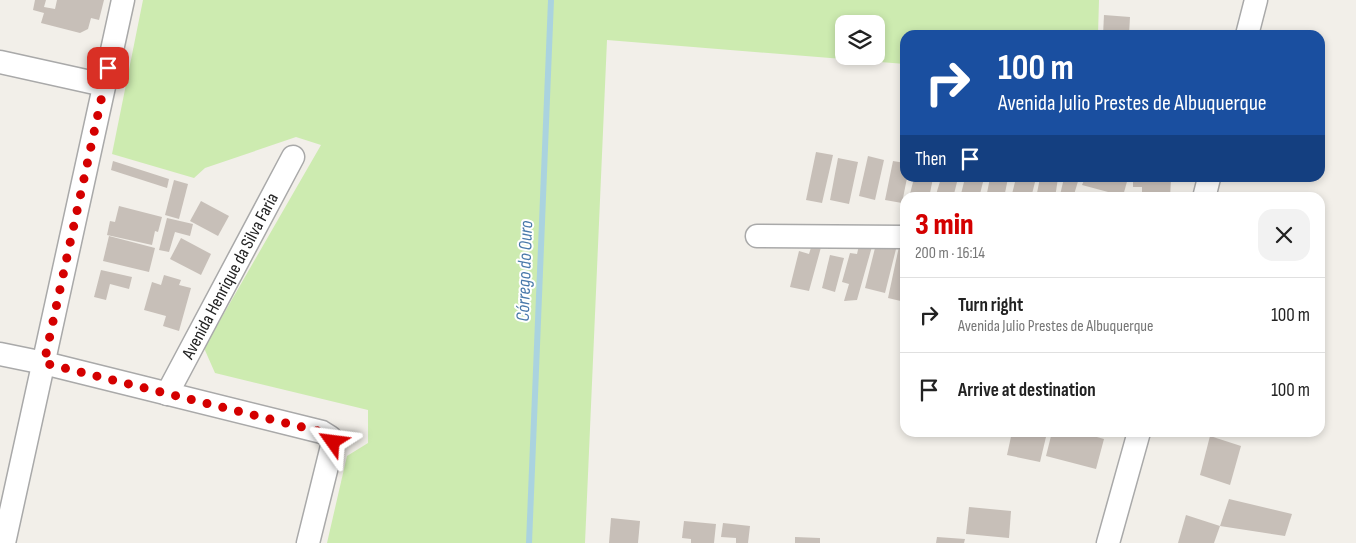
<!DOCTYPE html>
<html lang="en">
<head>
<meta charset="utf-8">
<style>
  body { margin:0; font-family:"Sofia Sans Condensed",sans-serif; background:#f2f2f2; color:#222; height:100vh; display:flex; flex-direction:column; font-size:19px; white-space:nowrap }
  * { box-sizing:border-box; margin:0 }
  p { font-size:16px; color:#767676 }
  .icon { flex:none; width:28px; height:28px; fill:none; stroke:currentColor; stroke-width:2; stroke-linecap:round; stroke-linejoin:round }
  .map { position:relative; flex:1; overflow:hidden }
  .drawer { position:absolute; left:900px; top:192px; width:425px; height:245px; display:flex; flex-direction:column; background:#fff; border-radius:15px; box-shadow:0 2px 8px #0003 }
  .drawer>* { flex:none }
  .top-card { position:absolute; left:900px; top:30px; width:425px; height:152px; border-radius:15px; box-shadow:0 2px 8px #0003; background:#1a4fa0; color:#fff; overflow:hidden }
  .fabs { position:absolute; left:835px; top:15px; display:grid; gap:10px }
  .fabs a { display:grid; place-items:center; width:50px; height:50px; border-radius:10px; background:#fff; box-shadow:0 2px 8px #0003; font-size:25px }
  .pin { position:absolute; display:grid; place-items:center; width:42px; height:42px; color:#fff; margin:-21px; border-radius:10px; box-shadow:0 2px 8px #0006 }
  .me { position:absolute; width:55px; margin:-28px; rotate:301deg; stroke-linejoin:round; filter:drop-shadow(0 0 4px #0008) }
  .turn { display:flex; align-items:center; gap:18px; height:105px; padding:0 15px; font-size:22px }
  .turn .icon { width:65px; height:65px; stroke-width:2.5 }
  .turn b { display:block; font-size:35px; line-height:42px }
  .then { display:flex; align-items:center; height:48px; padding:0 15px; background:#0003; gap:10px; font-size:19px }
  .round { display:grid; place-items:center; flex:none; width:52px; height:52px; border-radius:15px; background:#f2f2f2 }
  .summary { display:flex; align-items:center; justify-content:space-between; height:85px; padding:0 15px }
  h1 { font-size:30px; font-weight:800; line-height:38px; color:#d40000 }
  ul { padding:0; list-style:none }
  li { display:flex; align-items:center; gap:15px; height:75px; padding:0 15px; border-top:1px solid #e0e0e0 }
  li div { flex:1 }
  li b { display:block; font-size:19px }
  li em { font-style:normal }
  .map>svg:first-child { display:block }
  .grass { fill:#cdebb0; fill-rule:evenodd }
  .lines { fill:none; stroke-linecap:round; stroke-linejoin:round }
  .stream { stroke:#aad3df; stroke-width:6 }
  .building { fill:#c7bfb8 }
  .street-casing { stroke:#a9a9a9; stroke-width:25 }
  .street { stroke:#fff; stroke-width:22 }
  .route { stroke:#d40000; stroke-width:9; stroke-dasharray:0 16.2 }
  .labels { text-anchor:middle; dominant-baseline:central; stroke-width:4; stroke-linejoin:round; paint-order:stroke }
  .street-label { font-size:18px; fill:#222; stroke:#fff }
  .water-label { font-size:19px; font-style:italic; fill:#4a7aab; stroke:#fff }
</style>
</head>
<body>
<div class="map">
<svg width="1356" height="543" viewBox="0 0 1356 543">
  <rect width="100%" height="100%" fill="#f2efe9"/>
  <path class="grass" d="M143 0H1099L1098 35H905V64L607 40 585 543H327L347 456 368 443V410L215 373 204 348 321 145 296 137 205 168 194 178 112 154ZM844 24H876V56H844Z"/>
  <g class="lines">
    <polyline class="stream" points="529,543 551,0"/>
  </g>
  <g class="building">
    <polygon points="35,0 46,0 44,7 55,9 57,0 104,0 99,20 91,18 88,29 80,33 41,23 44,13 33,10"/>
    <polygon points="1104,15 1130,17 1129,35 1103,35"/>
    <polygon points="1147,30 1218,33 1218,35 1148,35"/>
    <polygon points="816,152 833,155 822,203 806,200"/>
    <polygon points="868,156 884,160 875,200 859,196"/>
    <polygon points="838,158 858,162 849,204 830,200"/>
    <polygon points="113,161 169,179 167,188 111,170"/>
    <polygon points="893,161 905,163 905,178 907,178 902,203 885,200"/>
    <polygon points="914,178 933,178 929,198 909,198"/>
    <polygon points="941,178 958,178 953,198 935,198"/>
    <polygon points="965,178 984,178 979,198 960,198"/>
    <polygon points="990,178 1008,178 1004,198 986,198"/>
    <polygon points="1016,178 1036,178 1031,198 1011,198"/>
    <polygon points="1040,178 1058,178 1055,198 1036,198"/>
    <polygon points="1064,178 1079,178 1073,198 1060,195"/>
    <polygon points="1085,178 1128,178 1123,196 1082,185"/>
    <polygon points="1133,178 1171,179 1170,198 1142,198 1142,187 1133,187"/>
    <polygon points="174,180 188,184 179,219 165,215"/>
    <polygon points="201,201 229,216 218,236 190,221"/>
    <polygon points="119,206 162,217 158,232 155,231 152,245 107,235 110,221 115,222"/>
    <polygon points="167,218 193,224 190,236 175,232 169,252 159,250"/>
    <polygon points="109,236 155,248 149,272 103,261"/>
    <polygon points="181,238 211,254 201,275 170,259"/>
    <polygon points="814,238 823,240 809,291 790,287 799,251 809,254"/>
    <polygon points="860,241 873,243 857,300 844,301 849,284 842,282 850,253 857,254"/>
    <polygon points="900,242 905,243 905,302 888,298"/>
    <polygon points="876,244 896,249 885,293 865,288"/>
    <polygon points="830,255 844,258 835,292 822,288"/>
    <polygon points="101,270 132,277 129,289 110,284 106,300 94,297"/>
    <polygon points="164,275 181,280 179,285 191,288 179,331 163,326 166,316 144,310 152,282 161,285"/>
    <polygon points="1012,432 1028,432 1046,437 1040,462 1007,455"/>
    <polygon points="1052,432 1079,432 1104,439 1096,469 1046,456"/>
    <polygon points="1210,436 1241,446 1230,485 1200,475"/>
    <polygon points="1229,499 1292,514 1285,536 1220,526"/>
    <polygon points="969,507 1011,511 1009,538 966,534"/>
    <polygon points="1186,515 1220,526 1214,543 1178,543"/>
    <polygon points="611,518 640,521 638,543 609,543"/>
    <polygon points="684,521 716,524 714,543 691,543 691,539 682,538"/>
    <polygon points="723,523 750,526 748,543 736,543 736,538 721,537"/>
    <polygon points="795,537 820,538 820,543 795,543"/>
    <polygon points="937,537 965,539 964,543 936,543"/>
  </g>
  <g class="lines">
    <g class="street-casing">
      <g id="street">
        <polyline points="1247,35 1256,0"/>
        <polyline points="0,62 104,85"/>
        <polyline points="1204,198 1209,178"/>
        <polyline points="757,236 905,237"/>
        <polyline points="0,354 44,363 322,432 330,437 333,442 308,543"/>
        <path id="s1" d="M167 394 293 157"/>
        <polyline points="4,543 123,0"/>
        <polyline points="1108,543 1139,432"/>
      </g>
    </g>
    <use href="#street" class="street"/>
  </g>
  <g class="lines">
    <polyline class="route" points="108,68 44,363 322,432 330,437 333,442"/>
  </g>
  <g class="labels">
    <g class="street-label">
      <text stroke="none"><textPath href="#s1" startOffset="134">Avenida Henrique da Silva Faria</textPath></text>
    </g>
    <g class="water-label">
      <text transform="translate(525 271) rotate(-88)">Córrego do Ouro</text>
    </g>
  </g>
</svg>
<div class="fabs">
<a><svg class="icon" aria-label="layers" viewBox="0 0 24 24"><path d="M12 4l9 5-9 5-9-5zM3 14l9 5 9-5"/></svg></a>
</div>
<div class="pin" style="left:108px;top:68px;background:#d93025"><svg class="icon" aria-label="arrive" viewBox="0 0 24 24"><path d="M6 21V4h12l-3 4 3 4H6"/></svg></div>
<svg class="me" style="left:333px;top:442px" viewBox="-20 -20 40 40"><path d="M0-17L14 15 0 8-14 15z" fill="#d40000" stroke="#fff" stroke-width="4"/></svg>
<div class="top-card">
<div class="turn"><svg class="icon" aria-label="right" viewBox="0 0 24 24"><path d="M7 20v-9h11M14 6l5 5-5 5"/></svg><div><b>100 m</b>Avenida Julio Prestes de Albuquerque</div></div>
<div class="then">Then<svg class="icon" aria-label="arrive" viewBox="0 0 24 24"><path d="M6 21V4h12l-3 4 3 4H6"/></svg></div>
</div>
<section class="drawer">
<div class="summary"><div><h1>3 min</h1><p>200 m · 16:14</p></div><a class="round"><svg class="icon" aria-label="close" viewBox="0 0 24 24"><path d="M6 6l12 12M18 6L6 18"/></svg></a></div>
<ul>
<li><svg class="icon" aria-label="right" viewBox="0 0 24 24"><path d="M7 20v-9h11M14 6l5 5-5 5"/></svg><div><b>Turn right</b><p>Avenida Julio Prestes de Albuquerque</p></div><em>100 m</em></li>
<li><svg class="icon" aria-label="arrive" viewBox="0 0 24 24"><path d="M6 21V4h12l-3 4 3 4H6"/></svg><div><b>Arrive at destination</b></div><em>100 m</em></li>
</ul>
</section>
</div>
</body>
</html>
